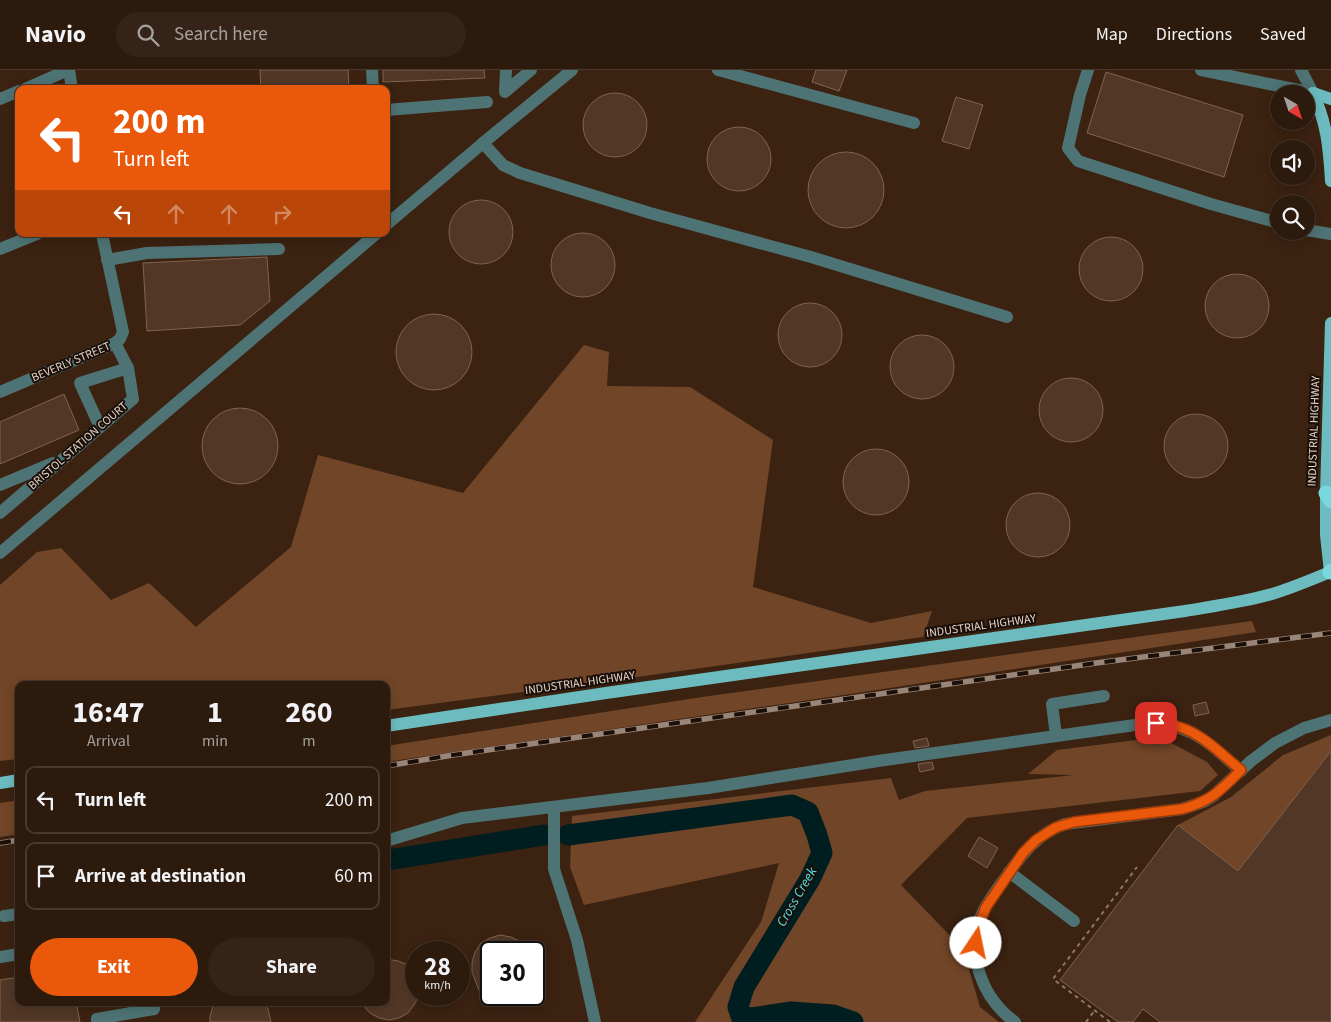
<!DOCTYPE html>
<html lang="en">
<head>
<meta charset="utf-8">
<style>
  body { margin:0; font-family:"Source Sans 3",sans-serif; background:#342316; color:#f1f3f6; height:100vh; display:flex; flex-direction:column; font-size:19px; white-space:nowrap }
  * { box-sizing:border-box; margin:0 }
  p { font-size:16px; color:#a6a19d }
  .icon { flex:none; width:28px; height:28px; fill:none; stroke:currentColor; stroke-width:2; stroke-linecap:round; stroke-linejoin:round }
  .map { position:relative; flex:1; overflow:hidden }
  .sheet { position:absolute; left:15px; top:611px; width:375px; height:325px; display:flex; flex-direction:column; background:#2c1a0d; border-radius:10px; box-shadow:0 2px 12px #0003,0 0 0 1px #48382e }
  .sheet>* { flex:none }
  .guide { position:absolute; left:15px; top:15px; width:375px; height:152px; border-radius:10px; box-shadow:0 2px 12px #0003,0 0 0 1px #48382e; background:#ea580c; color:#fff; overflow:hidden }
  .needle { width:32px; rotate:141deg }
  .tools { position:absolute; left:1270px; top:15px; display:grid; gap:10px }
  .tools a { display:grid; place-items:center; width:45px; height:45px; border-radius:50%; background:#2c1a0d; box-shadow:0 2px 12px #0003,0 0 0 1px #48382e; font-size:25px }
  .speed { position:absolute; left:405px; top:871px; display:flex; gap:10px; font-size:25px; font-weight:700; text-align:center }
  .speed>* { display:grid; place-content:center; width:65px; height:65px; border-radius:50%; background:#2c1a0d; box-shadow:0 2px 12px #0003,0 0 0 1px #48382e; line-height:1 }
  .speed small { font-size:12px; font-weight:400 }
  .speed .limit { border:2px solid #111; border-radius:8px; background:#fff; color:#111 }
  .pin { position:absolute; display:grid; place-items:center; width:42px; height:42px; color:#fff; margin:-21px; border-radius:10px; box-shadow:0 2px 8px #0006 }
  .me { position:absolute; width:55px; margin:-28px; rotate:11deg; stroke-linejoin:round; filter:drop-shadow(0 0 4px #0008) }
  .turn { display:flex; align-items:center; gap:18px; height:105px; padding:0 15px; font-size:22px }
  .turn .icon { width:65px; height:65px; stroke-width:2.5 }
  .turn b { display:block; font-size:35px; line-height:42px }
  .lanes { display:flex; align-items:center; height:48px; padding:0 15px; background:#0003; justify-content:center; gap:25px; direction:ltr }
  .lanes .off { opacity:.35 }
  .eta { display:flex; justify-content:space-evenly; align-items:center; height:85px; text-align:center }
  .eta b { font-size:30px; font-weight:700; line-height:35px }
  .action { display:flex; gap:10px; margin-top:auto; padding:10px 15px }
  .action a { flex:1; height:58px; border-radius:30px; background:#ea580c; color:#fff; font-size:20px; font-weight:700; line-height:58px; text-align:center }
  .action a+a { background:#342316; color:#f1f3f6 }
  ul { padding:0; list-style:none }
  li { display:flex; align-items:center; gap:15px; height:68px; margin:0 10px 8px; padding:0 5px; border:2px solid #48382e; border-radius:10px }
  li div { flex:1 }
  li b { display:block; font-size:19px }
  li em { font-style:normal }
  header { display:flex; align-items:center; gap:30px; box-sizing:border-box; height:70px; padding:0 25px; background:#2c1a0d; border-bottom:1px solid #48382e }
  header strong { font-size:24px }
  nav { display:flex; gap:28px; margin-inline-start:auto; font-size:18px }
  .search { width:350px; height:45px; background:#342316; display:flex; align-items:center; gap:12px; box-sizing:border-box; padding:0 18px; border-radius:28px; color:#a6a19d; font-size:19px }
  .map>svg:first-child { display:block }
  .green { fill:#714527 }
  .lines { fill:none; stroke-linecap:round; stroke-linejoin:round }
  .river { stroke:#001e1f; stroke-width:21 }
  .building { fill:#523726; stroke:#806350 }
  .path { stroke:#8b7668; stroke-width:2; stroke-dasharray:4 4; stroke-linecap:butt }
  .minor { stroke:#4e7374; stroke-width:12 }
  .major { stroke:#6cbcbf; stroke-width:12 }
  .highway { stroke:#77d9dd; stroke-width:15 }
  .rail-casing { stroke:#9a8679; stroke-width:5.5 }
  .rail { stroke:#1a0f08; stroke-width:4; stroke-dasharray:11; stroke-linecap:butt }
  .route-casing { stroke:#983908; stroke-width:12 }
  .route { stroke:#ea580c; stroke-width:9 }
  .labels { text-anchor:middle; dominant-baseline:central; stroke-width:4; stroke-linejoin:round; paint-order:stroke }
  .street-label { font-size:12px; fill:#e3d3c8; stroke:#1a0f08 }
  .water-label { font-size:14px; font-style:italic; fill:#4ee3e8; stroke:#1a0f08 }
</style>
</head>
<body>
<header>
<strong>Navio</strong>
<div class="search"><svg class="icon" aria-label="search" viewBox="0 0 24 24"><circle cx="10" cy="10" r="6"/><path d="M15 15l6 6"/></svg>Search here</div>
<nav><a>Map</a><a>Directions</a><a>Saved</a></nav>
</header>
<div class="map">
<svg width="1331" height="952" viewBox="0 0 1331 952">
  <rect width="100%" height="100%" fill="#3b2211"/>
  <g class="green">
    <polygon points="584,275 609,282 607,316 690,317 773,370 753,517 871,553 932,541 923,567 644,606 386,640 386,615 19,615 19,689 0,691 0,515 37,482 61,478 111,530 149,513 196,557 291,477 318,385 463,423"/>
    <polygon points="1252,551 1256,562 857,623 386,692 386,676 702,627"/>
    <polygon points="1331,665 1331,681 1238,801 1178,755 1231,727 1283,685"/>
    <polygon points="1160,667 1207,692 1218,705 1200,721 967,748 901,815 963,879 980,937 999,952 695,952 761,852 779,793 584,835 570,797 572,746 891,708 899,730 925,721 1074,705 1028,704 1057,680"/>
    <polygon points="19,730 19,764 0,767 0,733"/>
  </g>
  <g class="lines">
    <g class="river">
      <polyline points="568,765 792,735 808,742 817,765 822,783 810,809 744,917 738,937 741,946 752,948 791,942 833,945 853,952"/>
      <polyline points="388,790 544,765"/>
    </g>
  </g>
  <g class="building">
    <polygon points="260,0 348,0 349,19 261,19"/>
    <polygon points="383,0 484,0 485,8 383,12"/>
    <polygon points="816,0 847,0 839,21 812,12"/>
    <polygon points="1106,2 1243,45 1224,107 1087,63"/>
    <circle cx="615" cy="55" r="32"/>
    <polygon points="956,27 983,35 969,79 942,71"/>
    <circle cx="739" cy="89" r="32"/>
    <circle cx="846" cy="120" r="38"/>
    <circle cx="481" cy="162" r="32"/>
    <circle cx="583" cy="195" r="32"/>
    <circle cx="1111" cy="199" r="32"/>
    <polygon points="267,187 270,231 240,255 147,261 143,193"/>
    <circle cx="1237" cy="236" r="32"/>
    <circle cx="810" cy="265" r="32"/>
    <circle cx="434" cy="282" r="38"/>
    <circle cx="922" cy="297" r="32"/>
    <circle cx="1071" cy="340" r="32"/>
    <polygon points="64,324 79,360 0,394 0,352"/>
    <circle cx="240" cy="376" r="38"/>
    <circle cx="1196" cy="376" r="32"/>
    <circle cx="876" cy="412" r="33"/>
    <circle cx="1038" cy="455" r="32"/>
    <polygon points="1206,632 1209,643 1195,646 1193,635"/>
    <polygon points="927,668 929,676 915,678 913,671"/>
    <polygon points="1331,681 1331,952 1160,952 1143,939 1133,952 1118,952 1060,910 1178,755 1238,801"/>
    <polygon points="932,692 934,699 920,702 918,694"/>
    <polygon points="979,767 998,778 987,798 968,786"/>
    <polygon points="500,865 511,867 519,871 532,882 491,882 491,925 480,923 472,902 472,892 475,882 481,873 490,868"/>
    <polygon points="386,889 398,891 406,894 413,901 416,907 416,925 419,925 414,935 408,943 399,948 389,950 379,948 370,943 360,932 386,932"/>
    <polygon points="19,907 19,932 76,932 80,952 0,952 0,910"/>
    <polygon points="215,932 264,932 268,939 271,952 210,952 210,946 213,936"/>
  </g>
  <g class="lines">
    <g class="path">
      <polyline points="1086,952 1095,940"/>
      <polyline points="1110,952 1053,909 1137,797"/>
    </g>
    <g class="minor">
      <polyline points="69,0 72,19"/>
      <polyline points="372,0 373,19"/>
      <polyline points="506,0 505,22 531,0"/>
      <polyline points="572,0 483,73 503,95 520,103 650,143 811,187 1007,247"/>
      <polyline points="718,0 914,53"/>
      <polyline points="1088,0 1080,25 1068,78 1078,91 1211,134 1279,153"/>
      <polyline points="1201,0 1313,23"/>
      <polyline points="1301,0 1313,23"/>
      <polyline points="25,19 68,0"/>
      <polyline points="0,29 19,21"/>
      <polyline points="386,40 487,32"/>
      <polyline points="386,155 483,73"/>
      <polyline points="1306,160 1331,164"/>
      <polyline points="0,179 37,164"/>
      <polyline points="107,190 147,183 279,179"/>
      <polyline points="0,322 115,273 120,269 123,262 102,164"/>
      <polyline points="100,357 80,313 128,298"/>
      <polyline points="0,415 53,393"/>
      <polyline points="0,443 133,329 128,298 115,273"/>
      <polyline points="0,483 376,164"/>
      <polyline points="1056,666 1052,634 1104,626"/>
      <polyline points="554,737 554,799 577,870 595,952"/>
      <path d="M386 771 462 748 708 718 878 691 1142 654C1190 651 1207 672 1241 701"/>
      <polyline points="1009,802 1074,851"/>
      <polyline points="4,846 19,844"/>
      <polyline points="0,887 19,884"/>
      <polyline points="97,952 97,949 154,939"/>
      <path d="M1015 952C982 928 966 885 981 846 987 832 997 819 1006 807 1022 784 1038 763 1065 754L1182 739 1194 735 1205 731 1213 726 1251 691 1275 673 1304 658 1331 650"/>
    </g>
    <g class="major">
      <path d="M1313 23C1327 54 1329 77 1331 111"/>
      <polyline points="1313,23 1331,29"/>
      <path d="M386 656 606 623 1185 541C1214 536 1243 532 1272 524 1292 518 1311 510 1330 502L1326 465V423L1331 253"/>
      <polyline points="0,713 19,710"/>
    </g>
    <g class="highway">
      <polyline points="1326,423 1331,431"/>
      <polyline points="1330,502 1331,501"/>
    </g>
    <g class="rail-casing">
      <g id="rail">
        <polyline points="386,696 453,685 1096,593 1331,563"/>
        <polyline points="0,773 19,770"/>
      </g>
    </g>
    <use href="#rail" class="rail"/>
  </g>
  <g class="lines">
    <g class="route-casing">
      <path id="route" d="M976 873 979 854 986 837 1023 783 1036 770 1050 761 1057 757 1074 752 1182 739C1211 731 1220 721 1241 700 1222 685 1203 664 1179 657 1172 654 1164 654 1156 653"/>
    </g>
    <use href="#route" class="route"/>
  </g>
  <g class="labels">
    <g class="street-label">
      <text transform="translate(71 292) rotate(-23)">BEVERLY STREET</text>
      <text transform="translate(1314 361) rotate(-88)">INDUSTRIAL HIGHWAY</text>
      <text transform="translate(78 376) rotate(-41)">BRISTOL STATION COURT</text>
      <text transform="translate(981 556) rotate(-8)">INDUSTRIAL HIGHWAY</text>
      <text transform="translate(580 613) rotate(-8)">INDUSTRIAL HIGHWAY</text>
    </g>
    <g class="water-label">
      <text transform="translate(797 827) rotate(-60)">Cross Creek</text>
    </g>
  </g>
</svg>
<div class="tools">
<a><svg class="needle" viewBox="-14 -14 28 28"><path d="M0-13l5 13h-10z" fill="#e53935"/><path d="M0 13l5-13h-10z" fill="#a6a19d"/></svg></a>
<a><svg class="icon" aria-label="sound" viewBox="0 0 24 24"><path d="M4 9h4l5-4v14l-5-4H4zM17 9q2 3 0 6"/></svg></a>
<a><svg class="icon" aria-label="search" viewBox="0 0 24 24"><circle cx="10" cy="10" r="6"/><path d="M15 15l6 6"/></svg></a>
</div>
<div class="speed"><div>28<small>km/h</small></div><div class="limit">30</div></div>
<div class="pin" style="left:1156px;top:653px;background:#d93025"><svg class="icon" aria-label="arrive" viewBox="0 0 24 24"><path d="M6 21V4h12l-3 4 3 4H6"/></svg></div>
<svg class="me" style="left:976px;top:873px" viewBox="-20 -20 40 40"><circle r="19" fill="#fff"/><path d="M0-13L10 11 0 6-10 11z" fill="#ea580c"/></svg>
<div class="guide">
<div class="turn"><svg class="icon" aria-label="left" viewBox="0 0 24 24"><path d="M17 20v-9H6M10 6l-5 5 5 5"/></svg><div><b>200 m</b>Turn left</div></div>
<div class="lanes"><svg class="icon" aria-label="left" viewBox="0 0 24 24"><path d="M17 20v-9H6M10 6l-5 5 5 5"/></svg><svg class="icon off" aria-label="ahead" viewBox="0 0 24 24"><path d="M12 20V5M6 11l6-6 6 6"/></svg><svg class="icon off" aria-label="ahead" viewBox="0 0 24 24"><path d="M12 20V5M6 11l6-6 6 6"/></svg><svg class="icon off" aria-label="right" viewBox="0 0 24 24"><path d="M7 20v-9h11M14 6l5 5-5 5"/></svg></div>
</div>
<section class="sheet">
<div class="eta">
<div><b>16:47</b><p>Arrival</p></div>
<div><b>1</b><p>min</p></div>
<div><b>260</b><p>m</p></div>
</div>
<ul>
<li><svg class="icon" aria-label="left" viewBox="0 0 24 24"><path d="M17 20v-9H6M10 6l-5 5 5 5"/></svg><div><b>Turn left</b></div><em>200 m</em></li>
<li><svg class="icon" aria-label="arrive" viewBox="0 0 24 24"><path d="M6 21V4h12l-3 4 3 4H6"/></svg><div><b>Arrive at destination</b></div><em>60 m</em></li>
</ul>
<div class="action"><a>Exit</a><a>Share</a></div>
</section>
</div>
</body>
</html>
